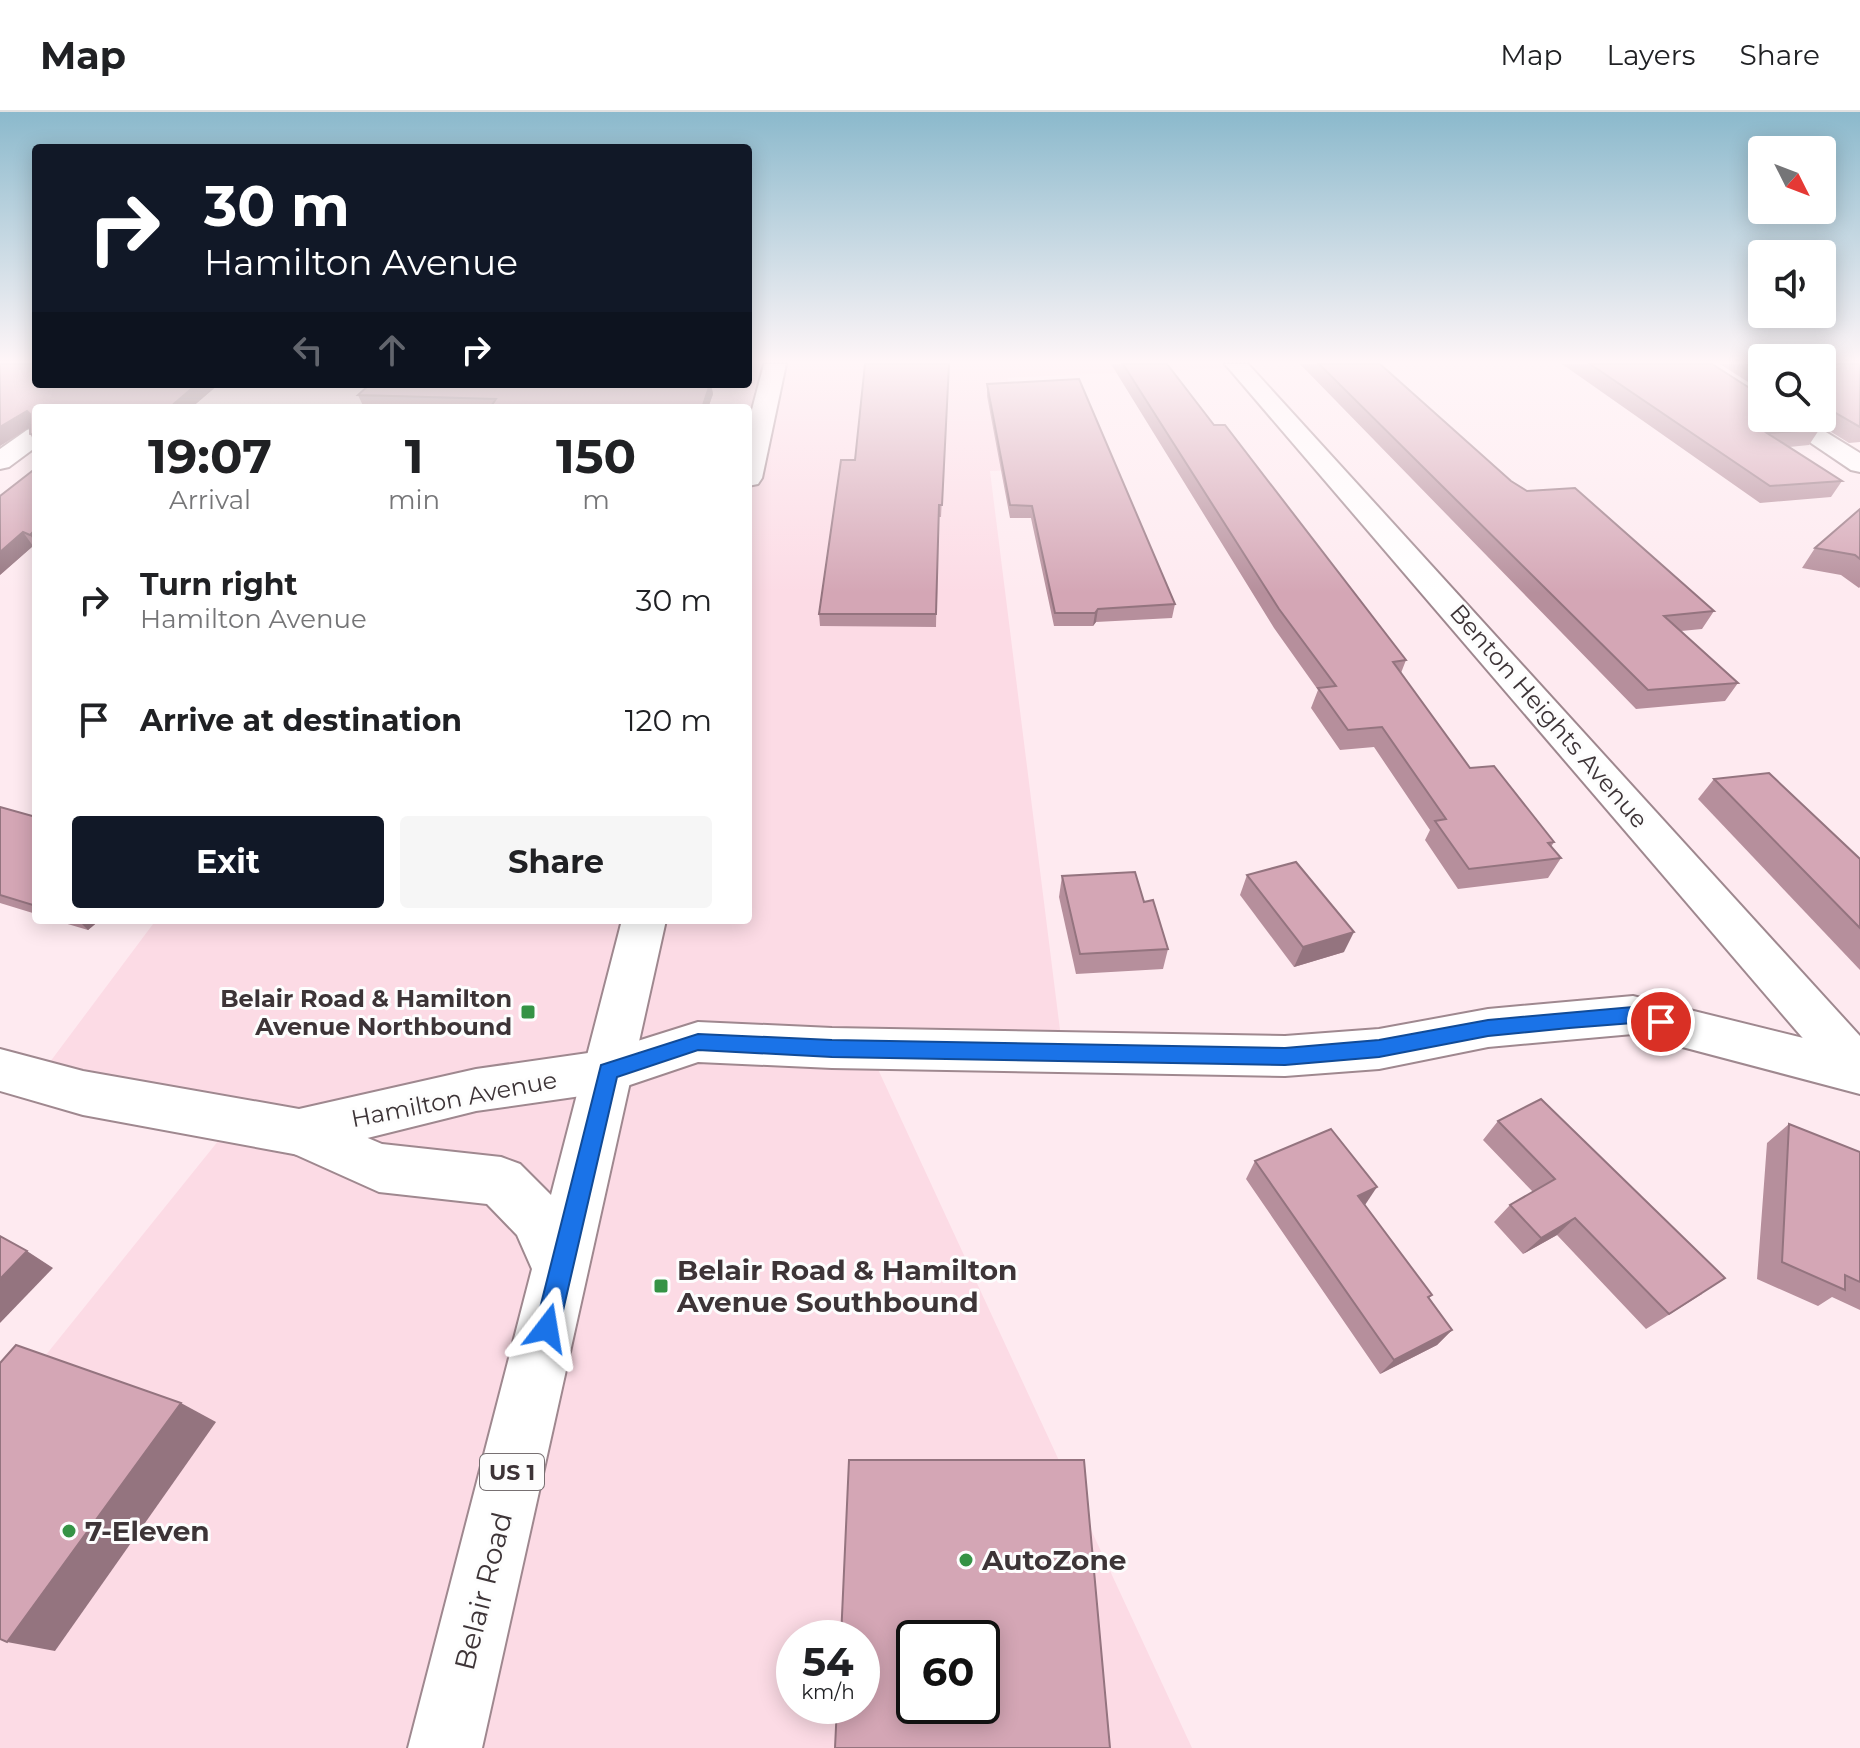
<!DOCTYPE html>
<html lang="en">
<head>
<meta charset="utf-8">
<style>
  body { margin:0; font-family:Montserrat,sans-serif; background:#f6f6f6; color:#202124; height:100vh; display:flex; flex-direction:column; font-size:30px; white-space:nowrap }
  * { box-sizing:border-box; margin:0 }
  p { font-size:26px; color:#757577 }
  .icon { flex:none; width:44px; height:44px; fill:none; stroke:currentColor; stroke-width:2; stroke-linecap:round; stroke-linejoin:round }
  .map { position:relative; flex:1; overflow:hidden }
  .panel { position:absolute; left:32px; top:292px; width:720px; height:520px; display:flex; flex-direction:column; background:#fff; border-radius:8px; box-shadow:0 4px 20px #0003 }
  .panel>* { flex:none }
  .guide { position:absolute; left:32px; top:32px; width:720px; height:244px; border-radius:8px; box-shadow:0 4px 20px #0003; background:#111827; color:#fff; overflow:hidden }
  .needle { width:52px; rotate:132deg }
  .fabs { position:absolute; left:1748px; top:24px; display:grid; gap:16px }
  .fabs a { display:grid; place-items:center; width:88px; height:88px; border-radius:8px; background:#fff; box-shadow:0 4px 20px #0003; font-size:40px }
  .speed { position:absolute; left:776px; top:1508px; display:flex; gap:16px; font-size:40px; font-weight:700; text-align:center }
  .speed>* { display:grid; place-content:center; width:104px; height:104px; border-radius:50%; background:#fff; box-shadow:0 4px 20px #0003; line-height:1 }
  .speed small { font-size:20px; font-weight:400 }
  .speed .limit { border:4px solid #111; border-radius:12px; background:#fff; color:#111 }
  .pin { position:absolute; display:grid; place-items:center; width:68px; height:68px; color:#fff; margin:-34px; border:4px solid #fff; border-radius:50%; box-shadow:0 2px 8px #0007 }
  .me { position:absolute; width:88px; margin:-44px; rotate:14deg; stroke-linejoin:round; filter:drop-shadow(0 0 6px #0008) }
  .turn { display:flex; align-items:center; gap:28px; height:168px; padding:0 40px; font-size:36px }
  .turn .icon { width:104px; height:104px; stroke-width:2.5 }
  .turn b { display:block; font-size:56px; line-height:68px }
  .lanes { display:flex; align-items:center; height:76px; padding:0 40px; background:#0003; justify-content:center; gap:40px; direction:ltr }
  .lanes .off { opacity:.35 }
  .eta { display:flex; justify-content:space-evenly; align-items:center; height:136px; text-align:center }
  .eta b { font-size:48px; font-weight:700; line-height:56px }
  .button { display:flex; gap:16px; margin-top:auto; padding:16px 40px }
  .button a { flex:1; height:92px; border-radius:8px; background:#111827; color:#fff; font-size:32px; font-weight:700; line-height:92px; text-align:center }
  .button a+a { background:#f6f6f6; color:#202124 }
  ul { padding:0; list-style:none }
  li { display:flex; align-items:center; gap:24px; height:120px; padding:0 40px }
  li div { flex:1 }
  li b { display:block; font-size:30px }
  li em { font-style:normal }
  header { display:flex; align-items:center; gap:48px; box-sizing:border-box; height:112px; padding:0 40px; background:#fff; border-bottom:2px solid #e0e0e0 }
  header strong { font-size:38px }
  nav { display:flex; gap:44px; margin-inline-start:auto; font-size:28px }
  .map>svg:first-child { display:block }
  .built { fill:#fcdbe5; fill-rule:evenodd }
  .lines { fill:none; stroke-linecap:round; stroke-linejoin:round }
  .street-casing { stroke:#9f888f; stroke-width:4 }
  .secondary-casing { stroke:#9f888f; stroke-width:4 }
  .primary-casing { stroke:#9f888f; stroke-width:4 }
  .street { fill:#fff; fill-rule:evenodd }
  .secondary { fill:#fff; fill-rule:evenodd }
  .primary { fill:#fff; fill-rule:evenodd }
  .wall { fill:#b68f9c }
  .shaded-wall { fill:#94747f }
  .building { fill:#d4a6b5; stroke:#94747f; stroke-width:2; fill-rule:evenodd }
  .route { fill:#1a73e8; stroke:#114b97; stroke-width:2 }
  .poi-dot { fill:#359345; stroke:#fdfdfd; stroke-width:3 }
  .labels { text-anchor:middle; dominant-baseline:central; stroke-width:6; stroke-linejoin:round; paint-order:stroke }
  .shield { fill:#fdfdfd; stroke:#777072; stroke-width:2 }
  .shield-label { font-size:22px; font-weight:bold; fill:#3d3437 }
  .street-label { font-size:24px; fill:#3d3437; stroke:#fdfdfd }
  .poi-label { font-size:24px; font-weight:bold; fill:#3d3437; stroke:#fdfdfd; text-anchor:end }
  .near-poi-label { font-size:28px; font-weight:bold; fill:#3d3437; stroke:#fdfdfd; text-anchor:start }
  .near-street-label { font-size:28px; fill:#3d3437; stroke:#fdfdfd }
</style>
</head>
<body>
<header>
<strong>Map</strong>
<nav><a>Map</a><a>Layers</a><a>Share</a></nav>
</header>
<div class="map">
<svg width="1860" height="1636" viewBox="0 0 1860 1636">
  <rect width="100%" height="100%" fill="#feeaf0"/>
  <path class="built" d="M748 252H1238L1240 255 1007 266 1050 357 990 359 1064 950 870 940 1192 1636H0V1300L231 1013 41 962 156 808H748V296H527L543 272H748ZM794 1526H862V1594H794ZM914 1526H982V1594H914Z"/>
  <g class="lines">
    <g class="street-casing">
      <g id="street">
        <polygon points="1225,252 1248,252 1860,924 1860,979 1843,973"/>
        <polygon points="1774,306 1803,306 1860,341 1860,360 1851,358"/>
        <polygon points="36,315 36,335 9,355 0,357 0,337 27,318"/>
      </g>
    </g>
    <g class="secondary-casing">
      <polygon id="secondary" points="1633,884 1860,940 1860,982 1633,922 1488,935 1379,957 1285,964 832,956 698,950 609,980 476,999 299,1043 83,1003 0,979 0,937 83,959 299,997 476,957 609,938 698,910 832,916 1285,924 1379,917 1488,897"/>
    </g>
    <g class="primary-casing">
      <g id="primary">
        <polygon points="764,252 786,252 762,366 758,372 748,374 748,313"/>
        <polygon points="622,808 666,808 482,1636 408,1636 532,1157 517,1123 487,1092 379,1080 281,1036 273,1020 281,1004 299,997 382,1032 501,1045 520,1052 551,1083"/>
      </g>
    </g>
    <use href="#street" class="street"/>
    <use href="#secondary" class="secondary"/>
    <use href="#primary" class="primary"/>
  </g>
  <g class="wall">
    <polygon points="0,252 219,272 191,296 36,296 36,332 30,322 30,315 0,334"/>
    <polygon points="949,252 941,405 938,405 936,515 820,514 819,502 855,348"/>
    <polygon points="1111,252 1167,252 1214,313 1406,548 1401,561 1470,656 1554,730 1551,735 1561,746 1548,766 1458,777 1425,728 1430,718 1374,635 1340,638 1311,596 1318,578 1274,516"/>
    <polygon points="1300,252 1380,252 1511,369 1714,499 1702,517 1681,519 1738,571 1725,589 1636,597"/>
    <polygon points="1562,252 1712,252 1762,284 1819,318 1809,333 1789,335 1842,369 1831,385 1760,391"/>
    <polygon points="1720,252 1762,252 1762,279"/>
    <polygon points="1822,252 1860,252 1860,330 1849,331 1809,306 1822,306"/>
    <polygon points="246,272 711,272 713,282 708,296 364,296 358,283 369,273"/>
    <polygon points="987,272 1175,492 1172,506 1096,510 1093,514 1054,514 1031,406 1010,406 987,284"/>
    <polygon points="36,356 36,435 33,434 0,463"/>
    <polygon points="1860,397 1860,475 1859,476 1841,463 1802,456 1815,436"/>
    <polygon points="1714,667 1860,747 1860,858 1698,687"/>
    <polygon points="0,695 36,705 36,802 0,791"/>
    <polygon points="1247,763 1344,840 1294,855 1240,783"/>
    <polygon points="1062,764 1144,790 1168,837 1163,857 1076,862 1059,785"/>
    <polygon points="54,808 100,808 88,818"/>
    <polygon points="1498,1009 1702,1182 1646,1217 1557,1123 1523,1142 1494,1110 1510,1093 1533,1080 1483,1028"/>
    <polygon points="1789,1012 1860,1040 1860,1198 1832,1185 1818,1194 1757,1167 1767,1031"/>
    <polygon points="1255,1049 1364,1093 1432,1183 1429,1186 1452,1218 1437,1233 1380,1262 1246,1067"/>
  </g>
  <g class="shaded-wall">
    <polygon points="197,272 219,272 191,296 169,296"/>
    <polygon points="710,272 711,272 713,282 708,296 702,296"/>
    <polygon points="27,299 35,312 0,334 0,315"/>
    <polygon points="36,417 36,431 30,423"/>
    <polygon points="23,420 33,434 0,463 0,440"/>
    <polygon points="1098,497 1096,510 1093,514 1095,501"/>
    <polygon points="78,808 100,808 88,818"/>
    <polygon points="1354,820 1344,840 1294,855 1303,835"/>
    <polygon points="1377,1075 1365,1093 1358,1084"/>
    <polygon points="1575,1106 1557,1123 1523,1142 1541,1126"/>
    <polygon points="27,1139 53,1156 0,1211 0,1167"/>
    <polygon points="1452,1218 1437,1233 1380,1262 1394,1248"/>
    <polygon points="181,1291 216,1310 55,1539 7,1530"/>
  </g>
  <g class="building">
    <polygon points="0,252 36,252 36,272 197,272 169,296 36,296 36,323 30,322 30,302 27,299 0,315"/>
    <polygon points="865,252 949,252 942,393 939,393 936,502 819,502 841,348 855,348"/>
    <polygon points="1123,252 1167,252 1214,313 1225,313 1406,548 1393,550 1470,656 1494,654 1554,730 1548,731 1561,746 1469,757 1435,709 1446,707 1382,615 1348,618 1318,576 1336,574 1279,497"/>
    <polygon points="1319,252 1380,252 1511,369 1527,379 1575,376 1714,499 1664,504 1738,571 1648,578"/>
    <polygon points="1590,252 1712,252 1762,284 1762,306 1801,306 1819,318 1767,321 1842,369 1770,374"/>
    <polygon points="1751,252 1762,252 1762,259"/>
    <polygon points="1822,252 1860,252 1860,315 1822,293"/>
    <polygon points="1079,267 1175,492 1098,497 1095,501 1055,501 1032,394 1010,393 987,272"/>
    <polygon points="370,272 710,272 702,296 490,296 496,287 358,283"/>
    <polygon points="36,356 36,417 30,423 23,420 0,440 0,384"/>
    <polygon points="1860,397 1860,447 1855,443 1815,436"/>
    <polygon points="1769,661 1860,747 1860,816 1714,667"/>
    <polygon points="0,695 36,705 36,794 0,783"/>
    <polygon points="1296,750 1354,820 1303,835 1247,763"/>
    <polygon points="1135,760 1144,790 1153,788 1168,837 1080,842 1062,764"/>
    <polygon points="1541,987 1725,1166 1669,1202 1575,1106 1541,1126 1510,1093 1555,1067 1498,1009"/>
    <polygon points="1789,1012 1860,1040 1860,1170 1845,1163 1845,1178 1782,1150"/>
    <polygon points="1331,1017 1377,1075 1358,1084 1432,1183 1428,1185 1452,1218 1394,1248 1255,1049"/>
    <polygon points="0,1124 27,1139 0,1167"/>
    <polygon points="16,1233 181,1291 7,1530 0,1527 0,1251"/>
    <path d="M849 1348H1084L1110 1636H835L837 1594H862V1526H841ZM914 1526H982V1594H914Z"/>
  </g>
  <linearGradient id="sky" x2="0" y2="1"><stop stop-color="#8bb9cc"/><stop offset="0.52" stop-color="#fff6f8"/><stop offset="1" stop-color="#fff6f8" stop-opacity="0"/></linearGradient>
  <rect width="1860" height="481" fill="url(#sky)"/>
  <polygon class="route" points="1633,895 1668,904 1671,910 1668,915 1661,918 1633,911 1569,916 1488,924 1379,945 1285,953 832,945 698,938 617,965 559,1216 555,1225 547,1228 538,1225 535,1216 601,953 698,922 832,928 1285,936 1379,928 1488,908"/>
  <g class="poi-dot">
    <rect x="520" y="892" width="16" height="16" rx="4"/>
    <rect x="653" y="1166" width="16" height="16" rx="4"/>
    <circle cx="69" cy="1419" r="8"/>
    <circle cx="966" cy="1448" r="8"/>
  </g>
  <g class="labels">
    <rect class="shield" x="480" y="1342" width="64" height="36" rx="6"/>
    <g class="shield-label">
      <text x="512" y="1360">US 1</text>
    </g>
    <g class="street-label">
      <text transform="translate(1549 604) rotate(49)">Benton Heights Avenue</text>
      <text transform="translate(454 987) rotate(-11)">Hamilton Avenue</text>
    </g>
    <g class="poi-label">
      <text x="512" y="886">Belair Road &amp; Hamilton<tspan x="512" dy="28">Avenue Northbound</tspan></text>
    </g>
    <g class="near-poi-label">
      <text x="677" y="1158">Belair Road &amp; Hamilton<tspan x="677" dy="32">Avenue Southbound</tspan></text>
      <text x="85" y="1419">7-Eleven</text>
      <text x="982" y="1448">AutoZone</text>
    </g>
    <g class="near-street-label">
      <text transform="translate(483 1479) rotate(-76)">Belair Road</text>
    </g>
  </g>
</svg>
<div class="fabs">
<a><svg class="needle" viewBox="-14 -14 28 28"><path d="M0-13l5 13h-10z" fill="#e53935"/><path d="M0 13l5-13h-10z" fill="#757577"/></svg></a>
<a><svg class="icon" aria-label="sound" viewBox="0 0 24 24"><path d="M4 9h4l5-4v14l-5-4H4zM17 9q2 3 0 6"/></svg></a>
<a><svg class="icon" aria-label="search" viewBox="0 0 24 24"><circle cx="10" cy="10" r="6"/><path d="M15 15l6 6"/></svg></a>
</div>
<div class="speed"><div>54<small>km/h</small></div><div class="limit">60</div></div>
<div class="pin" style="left:1661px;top:910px;background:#d93025"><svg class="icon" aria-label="arrive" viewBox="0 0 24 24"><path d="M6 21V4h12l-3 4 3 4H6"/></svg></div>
<svg class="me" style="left:547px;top:1216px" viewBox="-20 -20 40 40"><path d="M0-17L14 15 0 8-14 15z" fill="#1a73e8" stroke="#fff" stroke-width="4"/></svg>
<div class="guide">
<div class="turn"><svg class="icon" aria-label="right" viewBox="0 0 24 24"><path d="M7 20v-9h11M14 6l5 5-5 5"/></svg><div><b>30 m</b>Hamilton Avenue</div></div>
<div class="lanes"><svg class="icon off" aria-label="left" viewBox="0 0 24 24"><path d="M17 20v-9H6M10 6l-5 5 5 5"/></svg><svg class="icon off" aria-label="ahead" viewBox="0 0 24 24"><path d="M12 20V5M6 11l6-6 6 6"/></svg><svg class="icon" aria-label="right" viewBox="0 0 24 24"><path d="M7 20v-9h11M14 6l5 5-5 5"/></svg></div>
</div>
<section class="panel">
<div class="eta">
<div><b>19:07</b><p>Arrival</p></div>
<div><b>1</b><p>min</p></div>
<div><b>150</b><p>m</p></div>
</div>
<ul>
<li><svg class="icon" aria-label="right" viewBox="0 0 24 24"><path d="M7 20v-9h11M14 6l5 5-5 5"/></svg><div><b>Turn right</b><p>Hamilton Avenue</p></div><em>30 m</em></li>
<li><svg class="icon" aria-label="arrive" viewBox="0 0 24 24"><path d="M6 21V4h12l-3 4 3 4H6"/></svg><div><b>Arrive at destination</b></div><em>120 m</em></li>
</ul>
<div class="button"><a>Exit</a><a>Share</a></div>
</section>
</div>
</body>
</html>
